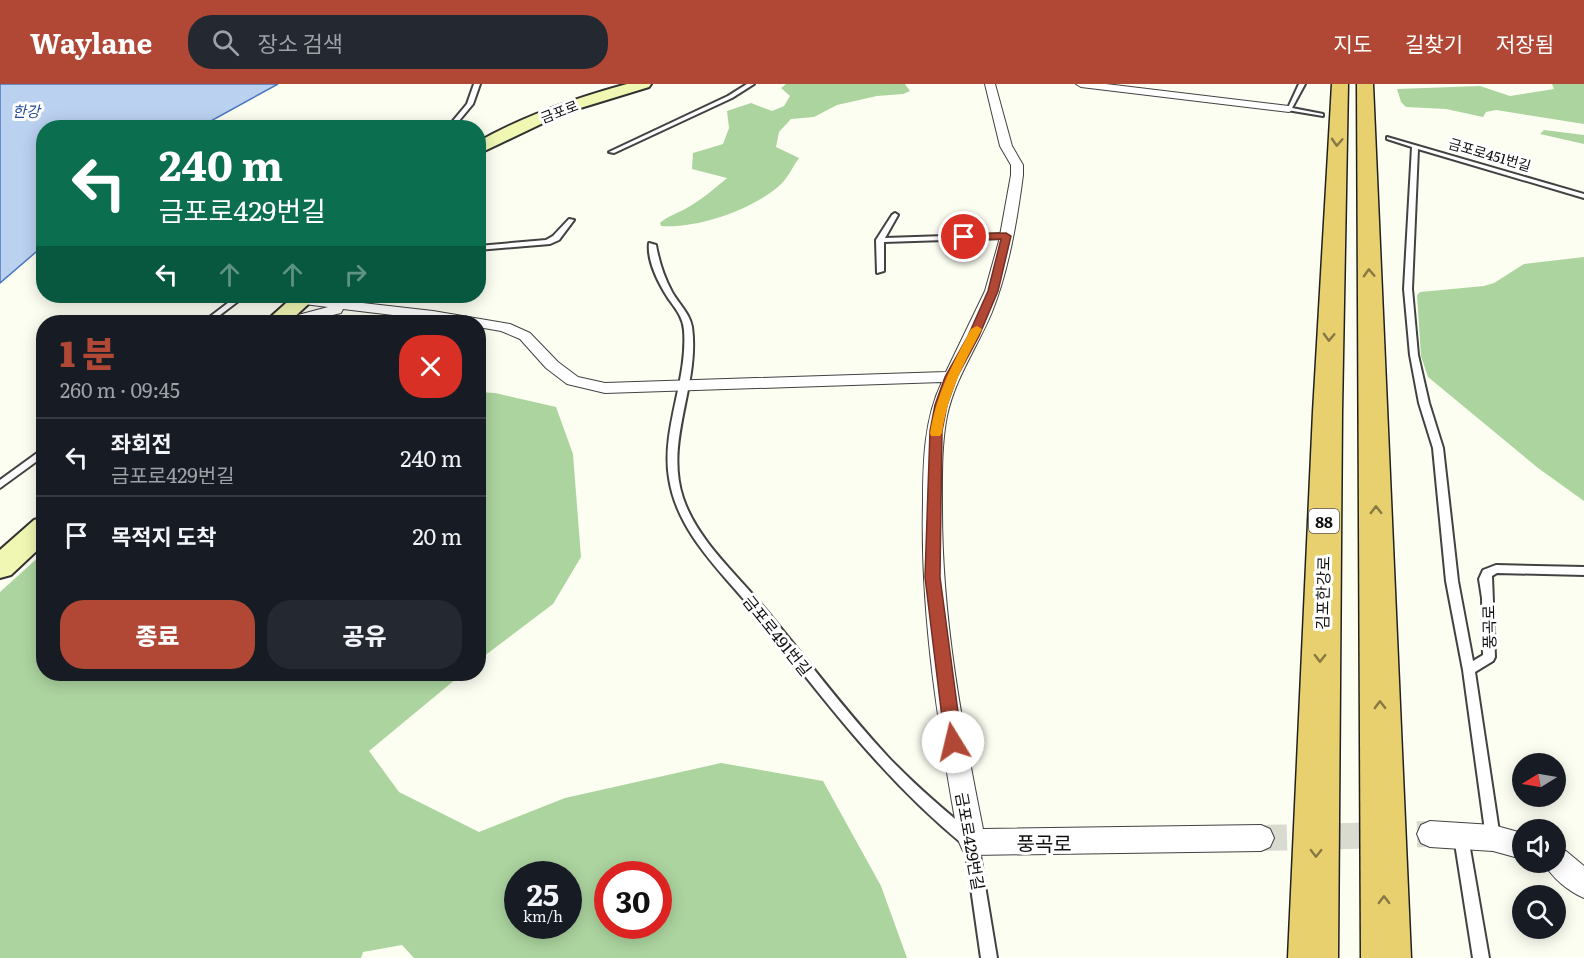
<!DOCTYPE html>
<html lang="ko">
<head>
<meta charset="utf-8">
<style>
  body { margin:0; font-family:Literata,"Noto Sans KR",serif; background:#242831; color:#f1f3f6; height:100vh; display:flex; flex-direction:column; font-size:22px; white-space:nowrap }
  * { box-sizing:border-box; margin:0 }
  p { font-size:20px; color:#9ea1a6 }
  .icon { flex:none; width:33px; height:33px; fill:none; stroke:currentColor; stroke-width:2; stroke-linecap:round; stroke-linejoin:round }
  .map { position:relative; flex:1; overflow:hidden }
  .sheet { position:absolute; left:36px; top:231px; width:450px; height:366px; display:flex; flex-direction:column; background:#171b24; border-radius:24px; box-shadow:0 3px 15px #0003 }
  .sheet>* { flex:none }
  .banner { position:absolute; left:36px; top:36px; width:450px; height:183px; border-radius:24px; box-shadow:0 3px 15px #0003; background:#0b6e4f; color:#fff; overflow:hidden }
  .needle { width:39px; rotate:259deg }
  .fabs { position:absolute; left:1512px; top:669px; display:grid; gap:12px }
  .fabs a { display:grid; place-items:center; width:54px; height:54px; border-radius:50%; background:#171b24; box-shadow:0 3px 15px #0003; font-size:30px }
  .speed { position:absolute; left:504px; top:777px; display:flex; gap:12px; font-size:30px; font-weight:700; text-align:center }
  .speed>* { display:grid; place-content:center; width:78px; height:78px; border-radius:50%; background:#171b24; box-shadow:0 3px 15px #0003; line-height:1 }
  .speed small { font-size:15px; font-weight:400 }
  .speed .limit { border:9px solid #d22; background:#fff; color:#111 }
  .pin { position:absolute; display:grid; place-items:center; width:51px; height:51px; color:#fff; margin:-26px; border:3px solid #fff; border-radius:50%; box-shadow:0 2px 6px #0007 }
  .me { position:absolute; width:66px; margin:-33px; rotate:351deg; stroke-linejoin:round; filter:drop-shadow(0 0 4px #0008) }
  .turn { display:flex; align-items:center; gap:21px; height:126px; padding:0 24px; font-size:27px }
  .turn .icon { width:78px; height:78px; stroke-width:2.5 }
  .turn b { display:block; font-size:42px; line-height:51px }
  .lanes { display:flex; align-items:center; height:57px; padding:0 24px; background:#0003; justify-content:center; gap:30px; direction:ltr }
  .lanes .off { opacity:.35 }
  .round { display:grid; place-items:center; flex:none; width:63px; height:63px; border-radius:24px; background:#242831 }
  .headline { display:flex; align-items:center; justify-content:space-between; height:102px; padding:0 24px }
  h1 { font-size:36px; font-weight:800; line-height:45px; color:#b14835 }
  .action { display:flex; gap:12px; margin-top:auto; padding:12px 24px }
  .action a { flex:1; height:69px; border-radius:24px; background:#b14835; color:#fff; font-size:24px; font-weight:800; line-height:69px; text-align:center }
  .action a+a { background:#242831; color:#f1f3f6 }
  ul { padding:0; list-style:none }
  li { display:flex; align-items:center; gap:18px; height:78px; padding:0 24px; border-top:2px solid #363941 }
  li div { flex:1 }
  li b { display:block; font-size:22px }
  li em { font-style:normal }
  header { display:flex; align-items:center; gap:36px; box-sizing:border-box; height:84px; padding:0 30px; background:#b14835; color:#fff }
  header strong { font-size:28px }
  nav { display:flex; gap:33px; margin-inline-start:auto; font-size:21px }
  .search { width:420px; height:54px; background:#242831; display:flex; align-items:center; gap:15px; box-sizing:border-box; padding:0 21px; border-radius:24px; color:#9ea1a6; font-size:22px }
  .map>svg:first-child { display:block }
  .forest { fill:#acd49f; fill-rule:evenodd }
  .water { fill:#bbd1f0; stroke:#4a78bf; stroke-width:1.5 }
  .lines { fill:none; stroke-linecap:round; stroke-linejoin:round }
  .minor-tunnel { stroke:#d9dad0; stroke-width:26; stroke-dasharray:26 13; stroke-linecap:butt }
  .service-casing { stroke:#424242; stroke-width:4 }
  .minor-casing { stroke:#424242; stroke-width:2 }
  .secondary-casing { stroke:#313131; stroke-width:4 }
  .trunk-casing { stroke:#202020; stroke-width:3 }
  .service { fill:#fff; fill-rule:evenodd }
  .minor { fill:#fff; fill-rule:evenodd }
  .secondary { fill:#f0f7b3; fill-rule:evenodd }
  .trunk { fill:#e8d06e; fill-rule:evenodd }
  .oneway { stroke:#867943 }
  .route { fill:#b14835; stroke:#732f22; stroke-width:1.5 }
  .slow { fill:#f59e0b }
  .labels { text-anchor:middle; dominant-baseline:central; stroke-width:6; stroke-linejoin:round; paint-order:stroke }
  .far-street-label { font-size:14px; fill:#0f0f0f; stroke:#fff }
  .far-water-label { font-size:15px; font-style:italic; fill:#244c94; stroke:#fff }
  .shield { fill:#fff; stroke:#575757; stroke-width:1.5 }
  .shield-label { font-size:15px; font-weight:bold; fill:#0f0f0f }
  .street-label { font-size:16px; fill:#0f0f0f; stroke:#fff }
  .near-street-label { font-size:20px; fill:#0f0f0f; stroke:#fff }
</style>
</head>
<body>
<header>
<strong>Waylane</strong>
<div class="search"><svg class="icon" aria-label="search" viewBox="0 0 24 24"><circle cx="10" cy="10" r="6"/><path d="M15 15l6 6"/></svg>장소 검색</div>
<nav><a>지도</a><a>길찾기</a><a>저장됨</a></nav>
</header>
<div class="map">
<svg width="1584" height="874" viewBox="0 0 1584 874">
  <rect width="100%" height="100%" fill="#fdfef2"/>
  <g class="forest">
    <path d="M786 0H905L910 7 903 10 877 12 837 21 814 33 791 35 779 48 776 63 799 74C793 82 788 94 780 101 754 125 697 145 661 142L660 139C668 132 676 130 685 125 700 117 714 105 727 94L692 85 693 69 723 60 729 44 727 27 751 19 772 27 784 22 790 12 781 4Z"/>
    <polygon points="1552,0 1584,0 1584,40 1496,26 1486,28 1483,33 1446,25 1406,23 1401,18 1397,5 1480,2 1510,12 1554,5"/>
    <polygon points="1544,46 1584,51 1584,60 1540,50"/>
    <polygon points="1584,173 1584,417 1538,384 1428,293 1421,272 1417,211 1420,208 1484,202 1494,199 1524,180"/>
    <polygon points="479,308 495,309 556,323 573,370 581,473 553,520 479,576"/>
    <path d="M43 469 44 590H462L369 667 399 708 479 748 565 714 721 679 823 697 881 802 907 874H414L402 861 363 868 361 874H0V508ZM568 790V842H518V790ZM658 790V842H608V790Z"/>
  </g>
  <polygon class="water" points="0,0 278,0 200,43 44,44 43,162 0,199"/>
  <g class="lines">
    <polyline class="minor-tunnel" points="1261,754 1430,750"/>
    <g class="service-casing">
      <g id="service">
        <polygon points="474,0 480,0 473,20 453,44 447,44 467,20"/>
        <polygon points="747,0 754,0 732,14 614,69 609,68 728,12"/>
        <polygon points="1299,0 1305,0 1292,24 1323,30 1323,32 1287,26"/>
        <polygon points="1387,53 1584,110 1584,114 1418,65 1412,205 1418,271 1429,319 1443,364 1458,497 1473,577 1483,571 1482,514 1479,495 1483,486 1496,481 1584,483 1584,491 1497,489 1492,492 1495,573 1493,577 1475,588 1500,754 1498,759 1493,761 1488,759 1486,754 1463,586 1446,497 1433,364 1419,319 1410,271 1404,205 1412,63 1387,55"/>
        <polygon points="895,129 898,131 885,154 1006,150 1010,152 1006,154 884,158 884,187 877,189 876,156 892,131"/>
        <polygon points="569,135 574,136 559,156 550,160 478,166 478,162 546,156 553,152"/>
        <path d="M649 159 656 161C659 178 664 193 672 208 679 220 690 230 692 243 700 301 664 357 683 414 697 455 734 488 761 520 804 571 843 625 889 674 917 703 946 728 977 753L997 874H981L965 762C881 693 823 614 756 530 723 489 677 449 669 394 661 345 688 296 684 246 683 233 675 224 668 214 659 200 647 177 649 159Z"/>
        <polygon points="237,212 245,212 211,238 203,238"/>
        <polygon points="44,364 44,372 0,404 0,396"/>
        <polygon points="1461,746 1466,748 1468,753 1489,874 1473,874 1454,753 1456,748"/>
      </g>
    </g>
    <g class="minor-casing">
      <g id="minor">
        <path d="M985 0H995L1012 62 1023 81V91C1017 137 1009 185 992 228 978 262 955 294 947 332 941 362 942 395 942 426 942 534 962 640 983 745L1261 741 1270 745 1274 754 1270 763 1261 767 972 771 963 767 959 758C939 646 920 533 923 419 923 378 924 335 942 298L605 309 567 300 546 284 520 255 501 247 478 243V238H451L343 225 341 229 304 238H280L283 235 328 223 296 219 294 216 301 212 433 227 510 240 530 249 558 278 578 293 605 299 946 288 985 207 999 157 1011 91V81L1000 62Z"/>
        <polygon points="1076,0 1106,0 1289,22 1294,25 1289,28 1081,3"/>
        <polygon points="1430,737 1493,741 1522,749 1522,775 1493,767 1430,763 1421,759 1417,750 1421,741"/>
        <path d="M1556 763 1566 767 1584 782V814C1570 808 1550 793 1544 778H1556Z"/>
      </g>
    </g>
    <g class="secondary-casing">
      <g id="secondary">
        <path d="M627 0H651L649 3 564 29 478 70V58C525 31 576 14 627 0Z"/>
        <polygon points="294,212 317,212 289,238 265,238"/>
        <polygon points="44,433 44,460 11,491 0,494 0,466 34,436"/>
      </g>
    </g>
    <g class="trunk-casing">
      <g id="trunk">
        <polygon points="1332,0 1348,0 1342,328 1338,874 1288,874 1313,328"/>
        <polygon points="1357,0 1373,0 1411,874 1361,874"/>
      </g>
    </g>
    <use href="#service" class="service"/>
    <use href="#minor" class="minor"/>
    <use href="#secondary" class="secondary"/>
    <use href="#trunk" class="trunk"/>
  </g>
  <defs><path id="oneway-chevron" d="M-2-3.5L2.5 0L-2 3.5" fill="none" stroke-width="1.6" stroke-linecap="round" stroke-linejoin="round" transform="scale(1.5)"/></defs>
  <g class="oneway">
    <use href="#oneway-chevron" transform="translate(1337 58) rotate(93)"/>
    <use href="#oneway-chevron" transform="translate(1369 189) rotate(-92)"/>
    <use href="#oneway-chevron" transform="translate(1329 253) rotate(92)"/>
    <use href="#oneway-chevron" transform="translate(1376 426) rotate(-91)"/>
    <use href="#oneway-chevron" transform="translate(1320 574) rotate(91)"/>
    <use href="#oneway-chevron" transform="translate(1380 621) rotate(-91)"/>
    <use href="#oneway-chevron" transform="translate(1316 769) rotate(91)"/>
    <use href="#oneway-chevron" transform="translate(1384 816) rotate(-91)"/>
  </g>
  <polygon class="route" points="1006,149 1011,152 998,207 979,252 957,293 947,321 942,347 940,493 962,658 959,663 953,665 947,663 945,658 925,493 930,347 935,321 945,293 968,252 988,207 1001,155 964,156 959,153 964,150"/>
  <path class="slow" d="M977 242 982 245C963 281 948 309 942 349L940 352H931L930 349C937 309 952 281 971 245Z"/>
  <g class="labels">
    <g class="far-street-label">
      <text transform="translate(559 27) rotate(-21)">금포로</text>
      <text transform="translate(1490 70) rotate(16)">금포로451번길</text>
    </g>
    <g class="far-water-label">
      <text x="26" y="26">한강</text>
    </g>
    <rect class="shield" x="1309" y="425" width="30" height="24" rx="4.5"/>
    <g class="shield-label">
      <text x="1324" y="437">88</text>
    </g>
    <g class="street-label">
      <text transform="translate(1322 509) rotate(-89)">김포한강로</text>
      <text transform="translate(1488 543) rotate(-91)">풍곡로</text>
      <text transform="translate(778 551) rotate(51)">금포로491번길</text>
      <text transform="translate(971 757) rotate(80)">금포로429번길</text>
    </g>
    <g class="near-street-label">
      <text x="1044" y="758">풍곡로</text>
    </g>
  </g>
</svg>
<div class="fabs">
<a><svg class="needle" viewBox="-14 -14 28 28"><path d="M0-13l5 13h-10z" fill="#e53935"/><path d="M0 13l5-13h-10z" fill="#9ea1a6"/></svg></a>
<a><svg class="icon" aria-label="sound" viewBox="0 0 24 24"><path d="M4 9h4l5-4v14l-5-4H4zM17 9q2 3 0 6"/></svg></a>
<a><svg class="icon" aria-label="search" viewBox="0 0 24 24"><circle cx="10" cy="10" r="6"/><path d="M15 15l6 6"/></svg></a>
</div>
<div class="speed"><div>25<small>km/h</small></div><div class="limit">30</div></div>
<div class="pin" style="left:964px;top:153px;background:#d93025"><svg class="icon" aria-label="arrive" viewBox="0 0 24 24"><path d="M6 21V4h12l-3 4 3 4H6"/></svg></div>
<svg class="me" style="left:953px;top:658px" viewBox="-20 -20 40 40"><circle r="19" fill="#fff"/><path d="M0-13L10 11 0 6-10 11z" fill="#b14835"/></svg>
<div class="banner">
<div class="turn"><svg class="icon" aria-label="left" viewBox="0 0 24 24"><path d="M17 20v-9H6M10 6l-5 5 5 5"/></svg><div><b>240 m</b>금포로429번길</div></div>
<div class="lanes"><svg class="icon" aria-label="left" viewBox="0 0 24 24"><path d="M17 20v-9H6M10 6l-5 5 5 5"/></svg><svg class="icon off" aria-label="ahead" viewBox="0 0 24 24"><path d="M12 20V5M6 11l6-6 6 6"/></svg><svg class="icon off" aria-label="ahead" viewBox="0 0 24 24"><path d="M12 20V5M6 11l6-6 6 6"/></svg><svg class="icon off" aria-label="right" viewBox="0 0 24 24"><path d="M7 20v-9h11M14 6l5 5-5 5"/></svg></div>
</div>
<section class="sheet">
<div class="headline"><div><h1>1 분</h1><p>260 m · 09:45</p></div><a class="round" style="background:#d93025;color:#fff"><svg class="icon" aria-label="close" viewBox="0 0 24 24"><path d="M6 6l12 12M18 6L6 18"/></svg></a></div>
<ul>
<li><svg class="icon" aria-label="left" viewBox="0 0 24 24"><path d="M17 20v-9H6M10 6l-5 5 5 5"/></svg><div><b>좌회전</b><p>금포로429번길</p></div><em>240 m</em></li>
<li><svg class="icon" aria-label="arrive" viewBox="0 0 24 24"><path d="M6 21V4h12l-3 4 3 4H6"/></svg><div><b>목적지 도착</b></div><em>20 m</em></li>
</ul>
<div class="action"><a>종료</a><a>공유</a></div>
</section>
</div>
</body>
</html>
